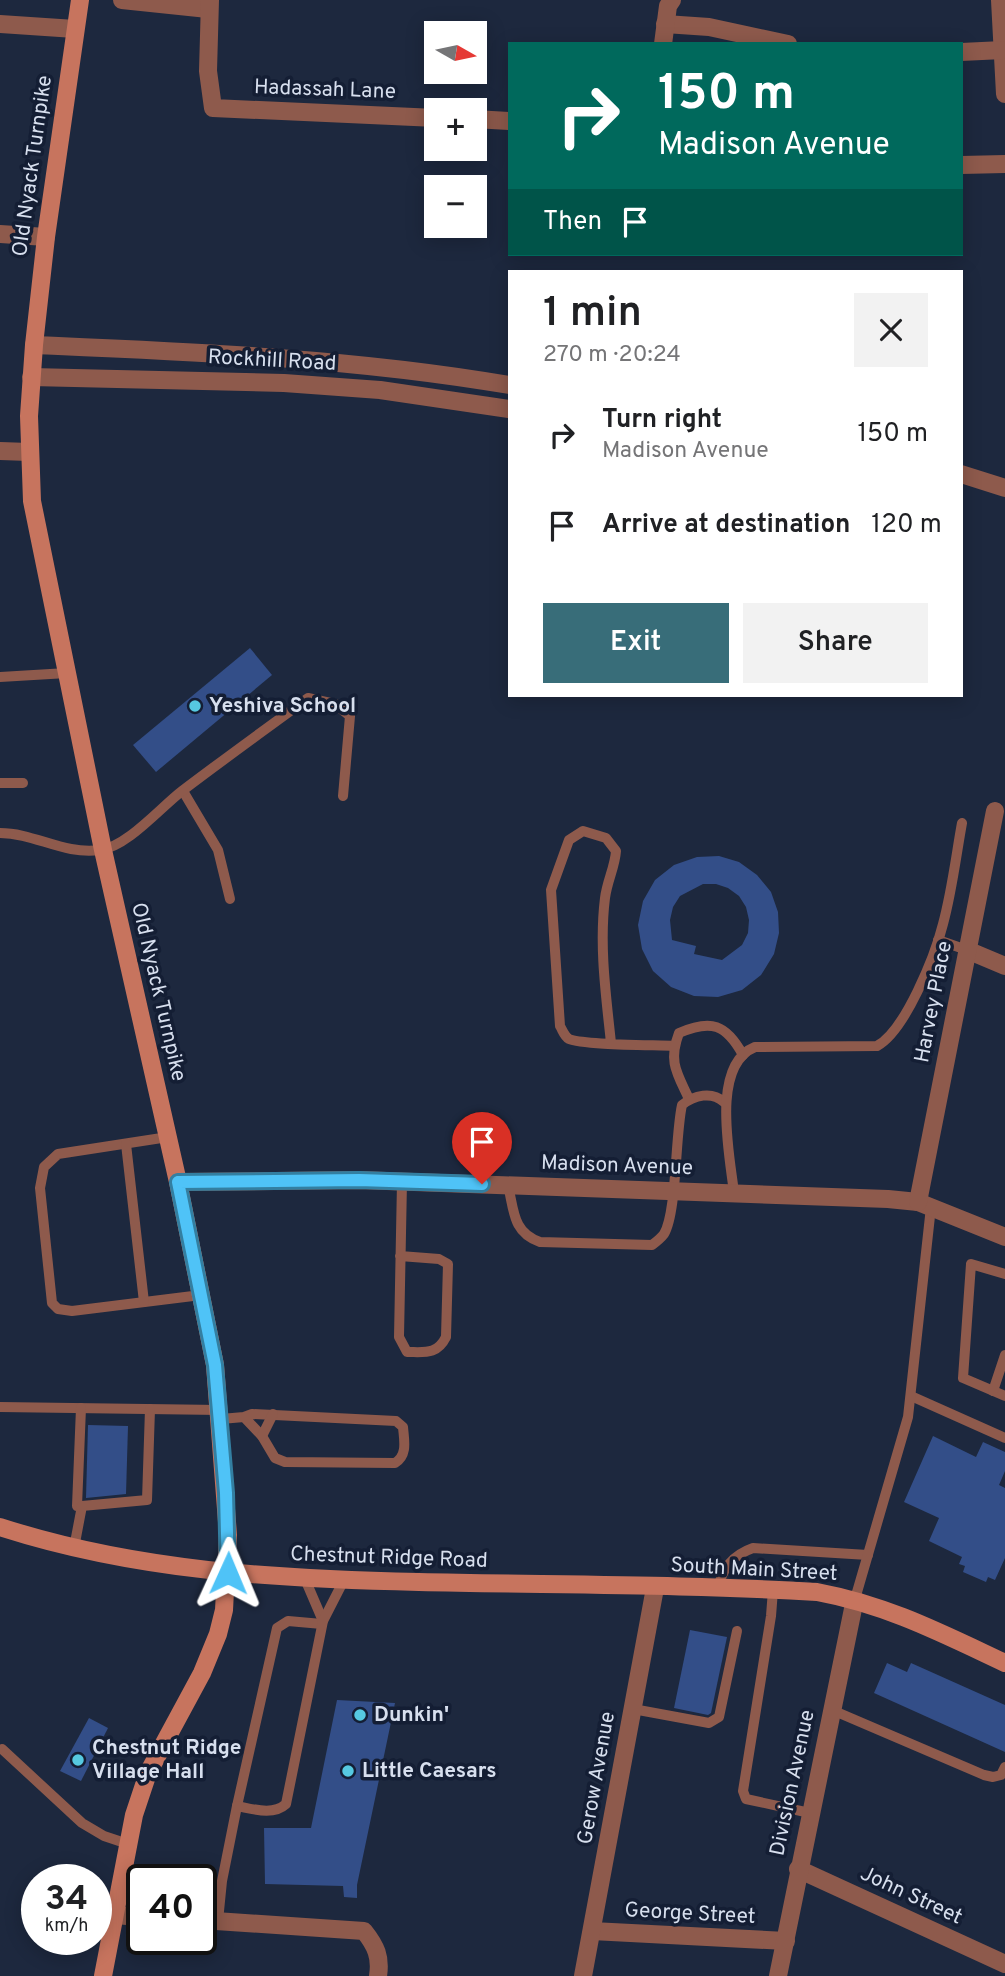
<!DOCTYPE html>
<html lang="en">
<head>
<meta charset="utf-8">
<style>
  body { margin:0; font-family:Overpass,sans-serif; background:#f2f2f2; color:#202124; height:100vh; display:flex; flex-direction:column; font-size:26px; white-space:nowrap }
  * { box-sizing:border-box; margin:0 }
  p { font-size:23px; color:#757577 }
  .icon { flex:none; width:38px; height:38px; fill:none; stroke:currentColor; stroke-width:2; stroke-linecap:round; stroke-linejoin:round }
  .map { position:relative; flex:1; overflow:hidden }
  .drawer { position:absolute; left:508px; top:270px; width:455px; height:427px; display:flex; flex-direction:column; background:#fff; border-radius:0px; box-shadow:0 4px 18px #0003 }
  .drawer>* { flex:none }
  .banner { position:absolute; left:508px; top:42px; width:455px; height:214px; border-radius:0px; box-shadow:0 4px 18px #0003; background:#00695c; color:#fff; overflow:hidden }
  .needle { width:46px; rotate:99deg }
  .buttons { position:absolute; left:424px; top:21px; display:grid; gap:14px }
  .buttons a { display:grid; place-items:center; width:63px; height:63px; border-radius:0px; background:#fff; box-shadow:0 4px 18px #0003; font-size:35px }
  .speed { position:absolute; left:21px; top:1864px; display:flex; gap:14px; font-size:35px; font-weight:700; text-align:center }
  .speed>* { display:grid; place-content:center; width:91px; height:91px; border-radius:50%; background:#fff; box-shadow:0 4px 18px #0003; line-height:1 }
  .speed small { font-size:18px; font-weight:400 }
  .speed .limit { border:4px solid #111; border-radius:10px; background:#fff; color:#111 }
  .pin { position:absolute; display:grid; place-items:center; width:60px; height:60px; color:#fff; margin:-72px -30px; border-radius:50% 50% 50% 0; rotate:-45deg; box-shadow:0 0 7px #0007 }
  .pin .icon { rotate:45deg }
  .me { position:absolute; width:77px; margin:-38px; rotate:1deg; stroke-linejoin:round; filter:drop-shadow(0 0 5px #0008) }
  .turn { display:flex; align-items:center; gap:24px; height:147px; padding:0 35px; font-size:32px }
  .turn .icon { width:91px; height:91px; stroke-width:2.5 }
  .turn b { display:block; font-size:49px; line-height:60px }
  .then { display:flex; align-items:center; height:66px; padding:0 35px; background:#0003; gap:14px; font-size:26px }
  .round { display:grid; place-items:center; flex:none; width:74px; height:74px; border-radius:0px; background:#f2f2f2 }
  .head { display:flex; align-items:center; justify-content:space-between; height:119px; padding:0 35px }
  h1 { font-size:42px; font-weight:600; line-height:52px }
  .cta { display:flex; gap:14px; margin-top:auto; padding:14px 35px }
  .cta a { flex:1; height:80px; border-radius:0px; background:#386d79; color:#fff; font-size:28px; font-weight:600; line-height:80px; text-align:center }
  .cta a+a { background:#f2f2f2; color:#202124 }
  ul { padding:0; list-style:none }
  li { display:flex; align-items:center; gap:21px; height:91px; padding:0 35px }
  li div { flex:1 }
  li b { display:block; font-size:26px }
  li em { font-style:normal }
  .map>svg:first-child { display:block }
  .building { fill:#334e88; fill-rule:evenodd }
  .lines { fill:none; stroke-linecap:round; stroke-linejoin:round }
  .lane { stroke:#8e5a4c; stroke-width:10 }
  .street { stroke:#8e5a4c; stroke-width:18 }
  .secondary { stroke:#c7745e; stroke-width:18 }
  .route-casing { stroke:#337fa1; stroke-width:18 }
  .route { stroke:#4fc3f7; stroke-width:12 }
  .poi-dot { fill:#56c9e1; stroke:#141e34; stroke-width:2.5 }
  .labels { text-anchor:middle; dominant-baseline:central; stroke-width:7; stroke-linejoin:round; paint-order:stroke }
  .street-label { font-size:21px; fill:#d7dfee; stroke:#141e34 }
  .poi-label { font-size:21px; font-weight:bold; fill:#d7dfee; stroke:#141e34; text-anchor:start }
</style>
</head>
<body>
<div class="map">
<svg width="1005" height="1976" viewBox="0 0 1005 1976">
  <rect width="100%" height="100%" fill="#1d283e"/>
  <g class="building">
    <polygon points="250,648 272,675 156,772 133,745"/>
    <path d="M719 856 739 862 757 875 771 892 778 912 779 933 774 954 761 975 742 990 718 997 694 996 671 987 653 971 642 949 638 925 643 901 655 880 674 865 697 857ZM703 884H716L728 888 739 896 746 907 749 920 748 933 742 945 722 960 694 954 696 946 672 940 670 920 673 907 680 896Z"/>
    <polygon points="88,1425 128,1426 126,1494 86,1498"/>
    <polygon points="933,1436 976,1457 983,1442 1005,1452 1005,1471 999,1485 1005,1488 1005,1558 995,1580 988,1577 986,1582 963,1572 965,1566 959,1564 962,1557 929,1541 939,1518 904,1502"/>
    <polygon points="690,1630 727,1637 711,1713 708,1715 674,1708"/>
    <polygon points="887,1663 907,1672 911,1663 1005,1705 1005,1752 874,1693"/>
    <polygon points="337,1700 395,1703 357,1885 357,1898 344,1897 343,1886 265,1884 264,1828 311,1828"/>
    <polygon points="89,1718 108,1728 81,1781 60,1771"/>
  </g>
  <g class="lines">
    <g class="lane">
      <polyline points="0,677 67,673"/>
      <polyline points="0,783 23,783"/>
      <polyline points="183,791 218,850 230,899"/>
      <path d="M0 833C35 833 63 855 100 850 127 847 161 807 182 791 224 759 266 729 308 698L335 704 350 716 343 796"/>
      <polyline points="938,940 967,950"/>
      <path d="M611 1043C606 995 599 946 605 898 607 881 615 867 616 851L606 838 583 831 569 840 551 890 560 1026C563 1031 564 1036 569 1039 582 1045 655 1045 674 1046"/>
      <path d="M689 1099C677 1073 668 1062 679 1033 711 1019 726 1024 743 1055"/>
      <polyline points="168,1137 58,1154 44,1167 40,1188 52,1303 58,1309 72,1311 201,1295"/>
      <polyline points="126,1144 144,1302"/>
      <path d="M508 1185C514 1211 513 1233 540 1242L652 1245C656 1242 661 1238 664 1234 677 1212 675 1136 682 1105 694 1095 712 1091 724 1102"/>
      <path d="M734 1193C730 1156 710 1065 755 1047L877 1046C905 1031 935 956 943 924 952 891 956 856 962 823"/>
      <path d="M400 1256 439 1259 448 1264 446 1337C437 1355 425 1352 407 1352L399 1337 402 1182"/>
      <polyline points="1005,1274 971,1264 963,1378 1005,1396"/>
      <polyline points="993,1391 1005,1355"/>
      <polyline points="911,1396 1005,1438"/>
      <polyline points="0,1407 220,1410"/>
      <polyline points="81,1408 77,1506 82,1506"/>
      <path d="M221 1419 244 1417 252 1414 396 1421 403 1427C404 1440 408 1455 395 1463L285 1462 275 1458 262 1436 244 1417"/>
      <polyline points="262,1436 273,1414"/>
      <polyline points="74,1548 82,1506 147,1500 150,1409"/>
      <polyline points="305,1579 323,1621"/>
      <path d="M718 1589C722 1568 733 1555 753 1548L868 1555"/>
      <polyline points="773,1590 771,1616 743,1791 746,1799 810,1813"/>
      <polyline points="855,1599 908,1417 931,1207"/>
      <polyline points="633,1709 709,1723 719,1717 737,1631"/>
      <polyline points="832,1710 984,1775 993,1777 1001,1775 1005,1767"/>
      <polyline points="2,1749 82,1823 104,1836 128,1844"/>
      <polyline points="237,1806 277,1628 288,1621 322,1624"/>
      <path d="M218 1921 222 1881 237 1806C253 1809 273 1816 286 1804L323 1621 344 1580"/>
    </g>
    <g class="street">
      <polyline points="122,0 208,9"/>
      <polyline points="210,0 208,71 213,108 436,118"/>
      <polyline points="1000,0 1005,94"/>
      <polyline points="0,24 75,29"/>
      <polyline points="665,24 709,27 788,44"/>
      <polyline points="663,44 668,6 672,0"/>
      <polyline points="961,52 1003,50"/>
      <polyline points="474,119 509,121"/>
      <polyline points="961,165 1005,164"/>
      <polyline points="0,234 46,237"/>
      <path d="M34 345C194 352 351 358 509 385"/>
      <polyline points="31,377 284,383 380,390 509,409"/>
      <polyline points="0,451 29,452"/>
      <polyline points="961,474 1005,488"/>
      <polyline points="967,950 1005,966"/>
      <polyline points="178,1182 359,1180 888,1199 918,1202 1005,1237"/>
      <polyline points="918,1202 995,811"/>
      <polyline points="798,1869 1005,1964"/>
      <polyline points="113,1915 142,1917"/>
      <path d="M201 1920 364 1931C376 1946 381 1957 378 1976"/>
      <polyline points="592,1931 786,1941"/>
      <polyline points="583,1976 655,1588"/>
      <polyline points="778,1976 855,1599"/>
    </g>
    <g class="secondary">
      <polyline points="80,0 46,237 34,345 29,416 32,501 103,850 178,1182 215,1365 228,1535 224,1610 218,1634 202,1673 148,1773 134,1815 103,1976"/>
      <path d="M0 1527C136 1571 278 1579 419 1582 552 1585 685 1584 817 1592 887 1605 941 1633 1005 1663"/>
    </g>
  </g>
  <g class="lines">
    <g class="route-casing">
      <polyline id="route" points="228,1573 226,1493 215,1365 178,1182 359,1180 482,1184"/>
    </g>
    <use href="#route" class="route"/>
  </g>
  <g class="poi-dot">
    <circle cx="195" cy="706" r="7"/>
    <circle cx="360" cy="1715" r="7"/>
    <circle cx="78" cy="1760" r="7"/>
    <circle cx="348" cy="1771" r="7"/>
  </g>
  <g class="labels">
    <g class="street-label">
      <text transform="translate(325 90) rotate(2)">Hadassah Lane</text>
      <text transform="translate(33 166) rotate(-82)">Old Nyack Turnpike</text>
      <text transform="translate(272 361) rotate(3)">Rockhill Road</text>
      <text transform="translate(158 992) rotate(77)">Old Nyack Turnpike</text>
      <text transform="translate(934 1002) rotate(-79)">Harvey Place</text>
      <text transform="translate(617 1166) rotate(2)">Madison Avenue</text>
      <text transform="translate(389 1558) rotate(2)">Chestnut Ridge Road</text>
      <text transform="translate(754 1570) rotate(3)">South Main Street</text>
      <text transform="translate(597 1778) rotate(-80)">Gerow Avenue</text>
      <text transform="translate(793 1783) rotate(-78)">Division Avenue</text>
      <text transform="translate(911 1896) rotate(25)">John Street</text>
      <text transform="translate(690 1914) rotate(3)">George Street</text>
    </g>
    <g class="poi-label">
      <text x="209" y="706">Yeshiva School</text>
      <text x="374" y="1715">Dunkin'</text>
      <text x="92" y="1748">Chestnut Ridge<tspan x="92" dy="24">Village Hall</tspan></text>
      <text x="362" y="1771">Little Caesars</text>
    </g>
  </g>
</svg>
<div class="buttons">
<a><svg class="needle" viewBox="-14 -14 28 28"><path d="M0-13l5 13h-10z" fill="#e53935"/><path d="M0 13l5-13h-10z" fill="#757577"/></svg></a>
<a>+</a>
<a>−</a>
</div>
<div class="speed"><div>34<small>km/h</small></div><div class="limit">40</div></div>
<div class="pin" style="left:482px;top:1184px;background:#d93025"><svg class="icon" aria-label="arrive" viewBox="0 0 24 24"><path d="M6 21V4h12l-3 4 3 4H6"/></svg></div>
<svg class="me" style="left:228px;top:1573px" viewBox="-20 -20 40 40"><path d="M0-17L14 15 0 8-14 15z" fill="#4fc3f7" stroke="#fff" stroke-width="4"/></svg>
<div class="banner">
<div class="turn"><svg class="icon" aria-label="right" viewBox="0 0 24 24"><path d="M7 20v-9h11M14 6l5 5-5 5"/></svg><div><b>150 m</b>Madison Avenue</div></div>
<div class="then">Then<svg class="icon" aria-label="arrive" viewBox="0 0 24 24"><path d="M6 21V4h12l-3 4 3 4H6"/></svg></div>
</div>
<section class="drawer">
<div class="head"><div><h1>1 min</h1><p>270 m · 20:24</p></div><a class="round"><svg class="icon" aria-label="close" viewBox="0 0 24 24"><path d="M6 6l12 12M18 6L6 18"/></svg></a></div>
<ul>
<li><svg class="icon" aria-label="right" viewBox="0 0 24 24"><path d="M7 20v-9h11M14 6l5 5-5 5"/></svg><div><b>Turn right</b><p>Madison Avenue</p></div><em>150 m</em></li>
<li><svg class="icon" aria-label="arrive" viewBox="0 0 24 24"><path d="M6 21V4h12l-3 4 3 4H6"/></svg><div><b>Arrive at destination</b></div><em>120 m</em></li>
</ul>
<div class="cta"><a>Exit</a><a>Share</a></div>
</section>
</div>
</body>
</html>
